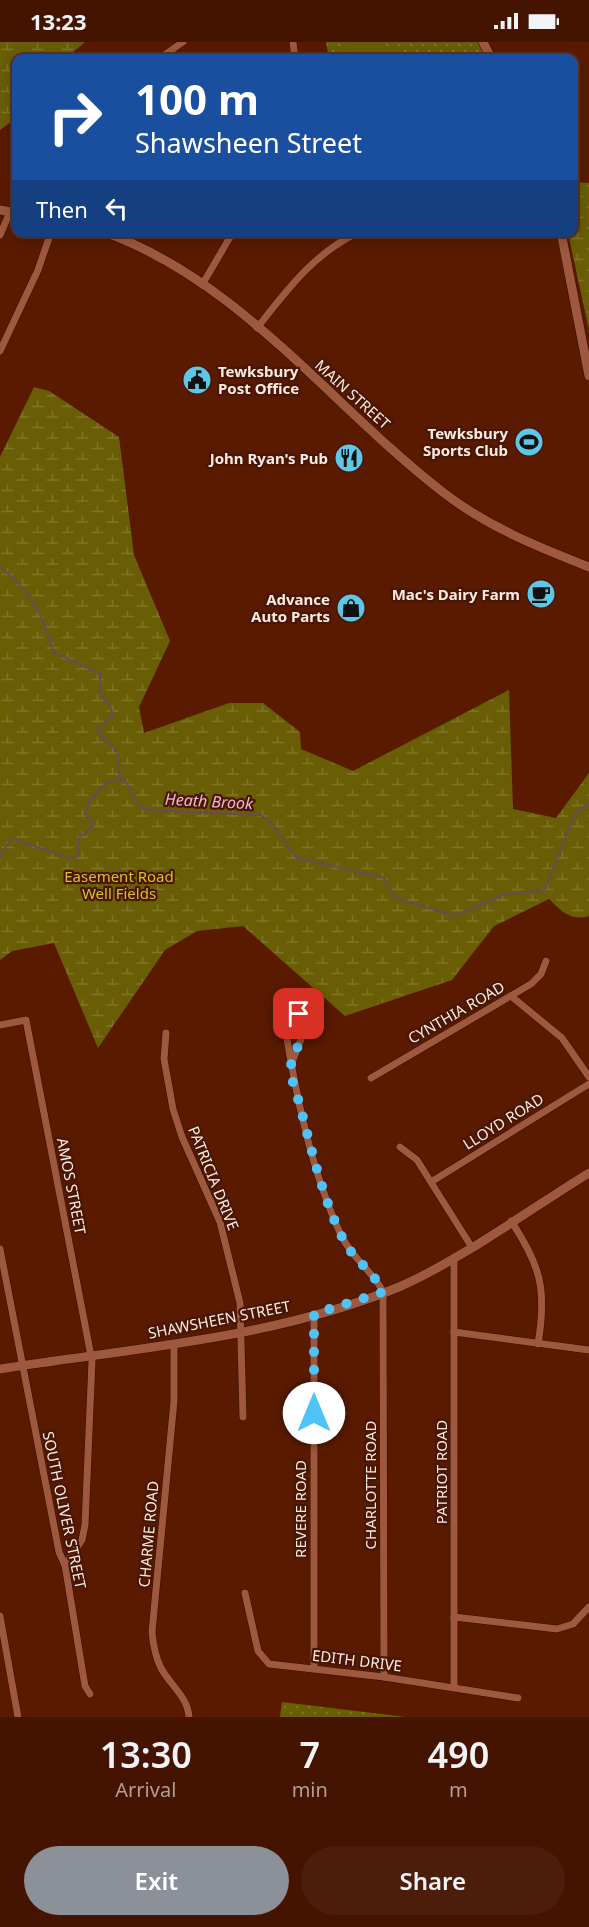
<!DOCTYPE html>
<html lang="en">
<head>
<meta charset="utf-8">
<style>
  body { margin:0; font-family:"Noto Sans",sans-serif; background:#4b1d0a; color:#f1f3f6; height:100vh; display:flex; flex-direction:column; font-size:22px; white-space:nowrap }
  * { box-sizing:border-box; margin:0 }
  p { font-size:20px; color:#af9e99 }
  .icon { flex:none; width:33px; height:33px; fill:none; stroke:currentColor; stroke-width:2; stroke-linecap:round; stroke-linejoin:round }
  .map { position:relative; height:1675px; overflow:hidden }
  .sheet { display:flex; flex-direction:column; background:#441400; flex:1 }
  .sheet>* { flex:none }
  .guide { position:absolute; left:12px; top:12px; width:566px; height:183px; border-radius:12px; box-shadow:0 3px 15px #0003,0 0 0 2px #5c3322; background:#1a4fa0; color:#fff; overflow:hidden }
  .pin { position:absolute; display:grid; place-items:center; width:51px; height:51px; color:#fff; margin:-26px; border-radius:12px; box-shadow:0 3px 9px #0006 }
  .me { position:absolute; width:66px; margin:-33px; rotate:0deg; stroke-linejoin:round; filter:drop-shadow(0 0 4px #0008) }
  .turn { display:flex; align-items:center; gap:21px; height:126px; padding:0 24px; font-size:27px }
  .turn .icon { width:78px; height:78px; stroke-width:2.5 }
  .turn b { display:block; font-size:42px; line-height:51px }
  .then { display:flex; align-items:center; height:57px; padding:0 24px; background:#0003; gap:12px; font-size:22px }
  .eta { display:flex; justify-content:space-evenly; align-items:center; height:102px; text-align:center }
  .eta b { font-size:36px; font-weight:600; line-height:42px }
  .action { display:flex; gap:12px; margin-top:auto; padding:12px 24px }
  .action a { flex:1; height:69px; border-radius:36px; background:#8c9099; color:#fff; font-size:24px; font-weight:600; line-height:69px; text-align:center }
  .action a+a { background:#4b1d0a; color:#f1f3f6 }
  .status { display:flex; justify-content:space-between; align-items:center; height:42px; padding:0 30px; background:#441400; direction:ltr }
  .status svg { height:16px; fill:currentColor }
  .map>svg:first-child { display:block }
  .green { fill:url(#green-dots) }
  .wetland { fill:url(#wetland-marsh) }
  .pitch { fill:#695e05 }
  .lines { fill:none; stroke-linecap:round; stroke-linejoin:round }
  .stream { stroke:#684b5a; stroke-width:2 }
  .street-casing { stroke:#300e02; stroke-width:8 }
  .secondary-casing { stroke:#300e02; stroke-width:10 }
  .street { stroke:#9e583d; stroke-width:7 }
  .secondary { stroke:#9e583d; stroke-width:9 }
  .route { stroke:#4fc3f7; stroke-width:10; stroke-dasharray:0 18 }
  .labels { text-anchor:middle; dominant-baseline:central; stroke-width:4.5; stroke-linejoin:round; paint-order:stroke }
  .poi-label { font-size:15px; font-weight:bold; fill:#fcebe5; stroke:#481602; text-anchor:end }
  .street-label { font-size:15px; fill:#fcebe5; stroke:#481602 }
  .park-label { font-size:15px; fill:#d7c328; stroke:#481602 }
  .water-label { font-size:16px; font-style:italic; fill:#f0b7db; stroke:#481602 }
</style>
</head>
<body>
<div class="status"><b>13:23</b><svg viewBox="0 0 49 12"><path d="M0 12V9h3v3zM5 12V6h3v6zM10 12V3h3v9zM15 12V0h3v12zM26 1h20v11H26zM47 4h2v5h-2z"/></svg></div>
<div class="map">
<svg width="589" height="1675" viewBox="0 0 589 1675">
  <defs>
    <pattern id="green-dots" width="8" height="8" patternUnits="userSpaceOnUse" patternTransform="scale(1.5)"><rect width="8" height="8" fill="#695e05"/><path d="M2 2h.1M6 6h.1" fill="none" stroke="#7f7529" stroke-width="1.8" stroke-linecap="round"/></pattern>
    <pattern id="wetland-marsh" width="20" height="14" patternUnits="userSpaceOnUse" patternTransform="scale(1.5)"><rect width="20" height="14" fill="#695e05"/><path d="M1 5h8M5 5V1M11 12h8M15 12V8" fill="none" stroke="#7f7529"/></pattern>
  </defs>
  <rect width="100%" height="100%" fill="#5a1a00"/>
  <g class="green">
    <polygon points="326,0 478,0 485,15 329,16"/>
    <polygon points="282,1660 406,1675 280,1675"/>
  </g>
  <g class="wetland">
    <polygon points="0,0 85,0 66,16 16,16 16,76 0,88"/>
    <polygon points="573,140 589,141 589,288 568,191 573,190"/>
    <path d="M34 345 49 349 119 395 134 513 170 599 139 665 144 691 229 661H263L300 690 301 707 353 729 509 648 513 767 556 776 589 731V874C571 880 560 868 549 857L494 884 452 938 345 974 243 884 197 889 165 908 98 1006 54 901 12 909 0 918V415Z"/>
  </g>
  <polygon class="pitch" points="354,0 381,0 405,16 346,16 343,2"/>
  <g class="lines">
    <g class="stream">
      <path d="M0 524C35 556 39 565 54 610L100 632V653L109 662 113 673 102 683 98 691C104 700 114 701 118 713 121 721 116 729 121 737"/>
      <path d="M0 814 10 799 15 798 70 816 76 815 79 810 78 797 94 783 86 773 88 760 106 741 125 738 139 764 150 768 261 773C282 787 281 800 297 816L384 836 394 855 455 874 502 853 545 848 575 772 589 761"/>
    </g>
    <g class="street-casing">
      <g id="street">
        <polyline points="293,0 295,16"/>
        <polyline points="160,16 183,0"/>
        <polyline points="0,193 10,170"/>
        <polyline points="202,243 233,190"/>
        <path d="M257 286C287 248 314 211 359 190"/>
        <polyline points="0,309 38,228 51,190"/>
        <polyline points="511,954 562,996 589,1035"/>
        <polyline points="0,983 26,978 92,1319 85,1483 82,1498 65,1523"/>
        <polyline points="166,991 164,1017 173,1067 182,1095 220,1180 240,1261 243,1375"/>
        <path d="M291 1023 303 992V977L298 972 287 974 284 978C295 1049 311 1130 342 1195 353 1217 376 1233 383 1250L384 1635"/>
        <polyline points="371,1036 531,942 541,932 546,919"/>
        <polyline points="400,1105 417,1118 471,1204"/>
        <polyline points="431,1140 589,1042"/>
        <path d="M511 1179C541 1224 547 1248 538 1302"/>
        <polyline points="0,1207 59,1510 65,1523 85,1644 90,1652"/>
        <polyline points="314,1272 314,1626"/>
        <polyline points="454,1290 589,1308"/>
        <path d="M174 1302V1359L152 1590C153 1601 156 1616 161 1626 170 1643 188 1655 189 1675"/>
        <polyline points="245,1551 258,1609 269,1622 384,1635 518,1656"/>
        <polyline points="0,1574 18,1675"/>
        <polyline points="454,1575 557,1587 573,1582 589,1565"/>
        <polyline points="454,1645 454,1215"/>
      </g>
    </g>
    <g class="secondary-casing">
      <g id="secondary">
        <polyline points="483,0 491,16"/>
        <polyline points="0,168 16,171"/>
        <path d="M104 190C241 239 332 365 444 451 488 485 538 505 589 525"/>
        <polyline points="561,190 589,334"/>
        <path d="M0 1327C133 1306 272 1297 399 1245 461 1218 530 1167 589 1131"/>
      </g>
    </g>
    <use href="#street" class="street"/>
    <use href="#secondary" class="secondary"/>
  </g>
  <g class="lines">
    <path class="route" d="M299 972C314 986 292 1008 291 1024 290 1036 297 1052 300 1064 312 1109 323 1158 344 1199 354 1218 375 1231 383 1250L314 1272V1371"/>
  </g>
  <defs>
    <g id="civic-disc" transform="scale(1.5)"><circle r="9.5" fill="#5dc7e8" stroke="#481602"/><path d="M-.6-6.5H3V-4.5H.6V-3L4-1V1h2V6H-6V1h2V-1L-.6-3ZM-1.2 2.5V6h2.4V2.5Z" fill="#111"/></g>
    <g id="stadium-disc" transform="scale(1.5)"><circle r="9.5" fill="#5dc7e8" stroke="#481602"/><path d="M0-5a6.5 5 0 1 0 0 10a6.5 5 0 1 0 0-10ZM-3.5-1.8h7v3.6h-7Z" fill="#111"/></g>
    <g id="restaurant-disc" transform="scale(1.5)"><circle r="9.5" fill="#5dc7e8" stroke="#481602"/><path d="M-5-6h1v4h1v-4h1v4h1v-4h1v5L-1.5 .5V6h-2V.5L-5-1ZM5-6V6H3V1.5H1.5Q1.5-4 5-6Z" fill="#111"/></g>
    <g id="cafe-disc" transform="scale(1.5)"><circle r="9.5" fill="#5dc7e8" stroke="#481602"/><path d="M-5.5-4.5H6V0H3Q3 3.5 0 3.5H-2.5Q-5.5 3.5-5.5 0ZM3-3.2v2h1.7v-2ZM-6 4.5H4V6H-6Z" fill="#111"/></g>
    <g id="shop-disc" transform="scale(1.5)"><circle r="9.5" fill="#5dc7e8" stroke="#481602"/><path d="M-5-2.5h2.3a2.7 3.5 0 0 1 5.4 0H5L5.5 6h-11ZM-1.5-2.5h3a1.5 2.3 0 0 0-3 0Z" fill="#111"/></g>
  </defs>
  <g fill-rule="evenodd">
    <use href="#civic-disc" x="197" y="338"/>
    <use href="#stadium-disc" x="529" y="400"/>
    <use href="#restaurant-disc" x="349" y="416"/>
    <use href="#cafe-disc" x="541" y="552"/>
    <use href="#shop-disc" x="351" y="566"/>
  </g>
  <g class="labels">
    <g class="poi-label">
      <text x="218" y="329" text-anchor="start">Tewksbury<tspan x="218" dy="17">Post Office</tspan></text>
      <text x="508" y="391">Tewksbury<tspan x="508" dy="17">Sports Club</tspan></text>
      <text x="328" y="416">John Ryan's Pub</text>
      <text x="520" y="552">Mac's Dairy Farm</text>
      <text x="330" y="557">Advance<tspan x="330" dy="17">Auto Parts</tspan></text>
    </g>
    <g class="street-label">
      <text transform="translate(353 352) rotate(42)">MAIN STREET</text>
      <text transform="translate(456 970) rotate(-30)">CYNTHIA ROAD</text>
      <text transform="translate(503 1079) rotate(-32)">LLOYD ROAD</text>
      <text transform="translate(214 1136) rotate(68)">PATRICIA DRIVE</text>
      <text transform="translate(72 1144) rotate(79)">AMOS STREET</text>
      <text transform="translate(219 1277) rotate(-11)">SHAWSHEEN STREET</text>
      <text transform="translate(441 1430) rotate(-90)">PATRIOT ROAD</text>
      <text transform="translate(370 1443) rotate(-90)">CHARLOTTE ROAD</text>
      <text transform="translate(300 1467) rotate(-90)">REVERE ROAD</text>
      <text transform="translate(65 1468) rotate(78)">SOUTH OLIVER STREET</text>
      <text transform="translate(148 1492) rotate(-85)">CHARME ROAD</text>
      <text transform="translate(357 1618) rotate(7)">EDITH DRIVE</text>
    </g>
    <g class="park-label">
      <text x="119" y="834">Easement Road<tspan x="119" dy="17">Well Fields</tspan></text>
    </g>
    <g class="water-label">
      <text transform="translate(209 759) rotate(3)">Heath Brook</text>
    </g>
  </g>
</svg>
<div class="pin" style="left:299px;top:972px;background:#d93025"><svg class="icon" aria-label="arrive" viewBox="0 0 24 24"><path d="M6 21V4h12l-3 4 3 4H6"/></svg></div>
<svg class="me" style="left:314px;top:1371px" viewBox="-20 -20 40 40"><circle r="19" fill="#fff"/><path d="M0-13L10 11 0 6-10 11z" fill="#4fc3f7"/></svg>
<div class="guide">
<div class="turn"><svg class="icon" aria-label="right" viewBox="0 0 24 24"><path d="M7 20v-9h11M14 6l5 5-5 5"/></svg><div><b>100 m</b>Shawsheen Street</div></div>
<div class="then">Then<svg class="icon" aria-label="left" viewBox="0 0 24 24"><path d="M17 20v-9H6M10 6l-5 5 5 5"/></svg></div>
</div>
</div>
<section class="sheet">
<div class="eta">
<div><b>13:30</b><p>Arrival</p></div>
<div><b>7</b><p>min</p></div>
<div><b>490</b><p>m</p></div>
</div>
<div class="action"><a>Exit</a><a>Share</a></div>
</section>
</body>
</html>
